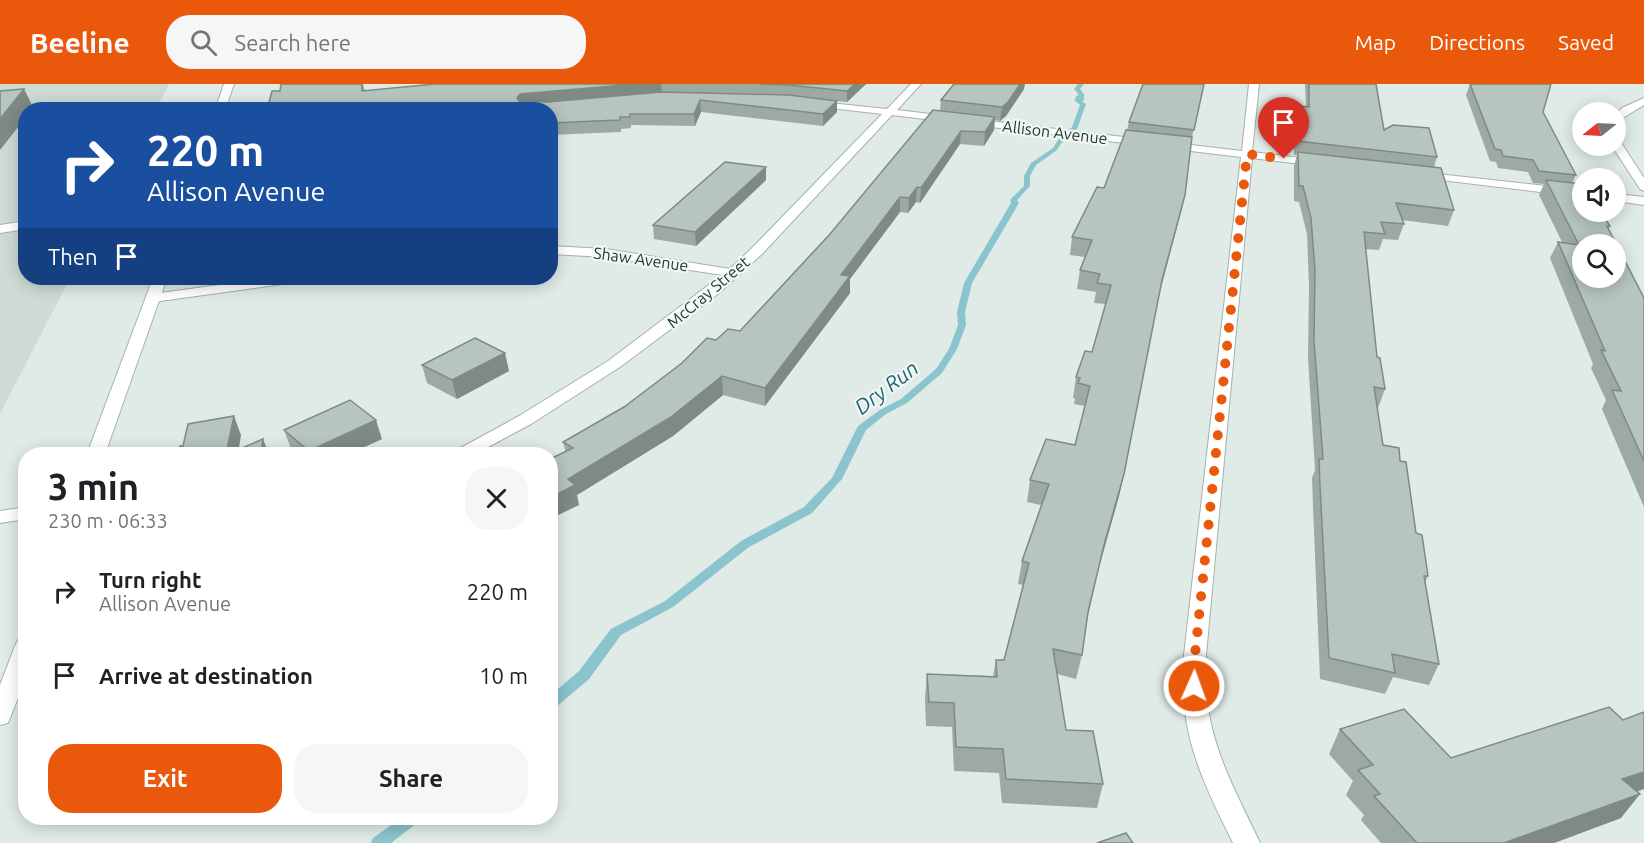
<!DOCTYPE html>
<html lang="en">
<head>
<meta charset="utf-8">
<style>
  body { margin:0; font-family:Ubuntu,sans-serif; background:#f6f6f6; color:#202124; height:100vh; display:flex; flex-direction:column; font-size:22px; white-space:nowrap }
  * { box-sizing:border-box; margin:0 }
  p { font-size:20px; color:#757577 }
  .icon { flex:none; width:33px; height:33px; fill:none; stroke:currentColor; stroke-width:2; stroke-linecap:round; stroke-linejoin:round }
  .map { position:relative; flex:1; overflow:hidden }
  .side { position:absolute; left:18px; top:363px; width:540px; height:378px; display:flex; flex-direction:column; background:#fff; border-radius:24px; box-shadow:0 3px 15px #0003 }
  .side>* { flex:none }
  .guide { position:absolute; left:18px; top:18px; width:540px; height:183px; border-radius:24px; box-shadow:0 3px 15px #0003; background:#1a4fa0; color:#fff; overflow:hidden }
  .needle { width:39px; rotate:252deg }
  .fabs { position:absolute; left:1572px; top:18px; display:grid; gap:12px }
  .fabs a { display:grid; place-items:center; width:54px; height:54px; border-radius:50%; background:#fff; box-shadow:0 3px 15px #0003; font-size:30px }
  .pin { position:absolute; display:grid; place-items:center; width:51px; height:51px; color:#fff; margin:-62px -26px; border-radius:50% 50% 50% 0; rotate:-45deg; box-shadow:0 0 6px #0007 }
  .pin .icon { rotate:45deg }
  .me { position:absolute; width:66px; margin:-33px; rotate:2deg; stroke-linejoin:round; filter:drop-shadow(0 0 4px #0008) }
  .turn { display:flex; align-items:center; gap:21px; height:126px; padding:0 30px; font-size:27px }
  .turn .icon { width:78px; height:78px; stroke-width:2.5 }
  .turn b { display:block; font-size:42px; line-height:51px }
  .then { display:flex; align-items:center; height:57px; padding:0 30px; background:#0003; gap:12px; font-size:22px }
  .round { display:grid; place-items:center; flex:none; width:63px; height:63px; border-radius:24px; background:#f6f6f6 }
  .head { display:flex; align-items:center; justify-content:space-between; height:102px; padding:0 30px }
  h1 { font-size:36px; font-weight:600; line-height:45px }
  .primary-button { display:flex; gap:12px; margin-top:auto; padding:12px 30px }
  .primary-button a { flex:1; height:69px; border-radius:24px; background:#ea580c; color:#fff; font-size:24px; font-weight:600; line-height:69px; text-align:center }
  .primary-button a+a { background:#f6f6f6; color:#202124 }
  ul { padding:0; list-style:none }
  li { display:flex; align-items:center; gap:18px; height:84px; padding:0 30px }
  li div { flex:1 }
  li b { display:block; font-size:22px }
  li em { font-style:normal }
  header { display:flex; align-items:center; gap:36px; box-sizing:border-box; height:84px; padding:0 30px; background:#ea580c; color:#fff }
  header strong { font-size:28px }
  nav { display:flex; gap:33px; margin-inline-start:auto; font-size:21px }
  .search { width:420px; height:54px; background:#f6f6f6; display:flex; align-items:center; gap:15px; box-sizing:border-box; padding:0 21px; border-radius:24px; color:#757577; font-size:22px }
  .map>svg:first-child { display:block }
  .built { fill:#cedad4 }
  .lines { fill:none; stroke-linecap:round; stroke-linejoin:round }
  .stream { fill:#8ac4cd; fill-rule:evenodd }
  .street-casing { stroke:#a3b2ad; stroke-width:2 }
  .secondary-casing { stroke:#a0b5ad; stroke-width:2 }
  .street { fill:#fff; fill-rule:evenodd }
  .secondary { fill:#fff; fill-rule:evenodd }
  .wall { fill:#9da9a3 }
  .shaded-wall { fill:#7f8a85 }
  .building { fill:#b6c5be; stroke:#7f8a85; stroke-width:1.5; fill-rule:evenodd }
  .route { stroke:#ea580c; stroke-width:10; stroke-dasharray:0 18 }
  .labels { text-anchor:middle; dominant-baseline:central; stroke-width:4.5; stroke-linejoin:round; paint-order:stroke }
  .far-street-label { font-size:16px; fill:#223a33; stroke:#f0f7f4 }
  .water-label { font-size:21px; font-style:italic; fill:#1f6673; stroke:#f0f7f4 }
</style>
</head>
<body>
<header>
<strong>Beeline</strong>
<div class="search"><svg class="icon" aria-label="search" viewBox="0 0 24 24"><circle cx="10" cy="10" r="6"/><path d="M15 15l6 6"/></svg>Search here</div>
<nav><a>Map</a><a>Directions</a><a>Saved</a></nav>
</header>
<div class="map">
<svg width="1644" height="759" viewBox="0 0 1644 759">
  <rect width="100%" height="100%" fill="#e0eae6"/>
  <polygon class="built" points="0,0 169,0 156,25 26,26 26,194 70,194 0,330"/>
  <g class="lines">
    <g class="stream">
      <polygon points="1078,0 1084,0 1080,5 1085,12 1083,13 1085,15 1082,17 1086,20 1077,45 1062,58 1057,66 1036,81 1030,92 1030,102 1017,116 1019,119 972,199 965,228 966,241 957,265 942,289 907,319 886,330 866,346 842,395 812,429 749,463 673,523 621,551 589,595 555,624 550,625 550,612 579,587 611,545 665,517 741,457 804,423 832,394 858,342 880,326 901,315 936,285 949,265 958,241 957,228 964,199 1011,119 1010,116 1024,102 1024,92 1031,79 1053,64 1058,56 1072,43 1080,21 1074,16 1076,14 1076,12 1079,11 1074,5"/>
      <polygon points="401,734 420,734 417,739 391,759 371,759 373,754"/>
    </g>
    <g class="street-casing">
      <g id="street">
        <path d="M911 0H921L897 26 1242 67 1249 0H1259L1252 68 1319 76 1325 79 1319 82 1252 74 1206 571C1207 592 1206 614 1210 635 1219 680 1241 718 1260 759H1233C1213 718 1190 674 1185 627 1183 609 1184 590 1184 571L1241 73 892 31 762 170 719 209 620 283 531 340 475 370H454L457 366 519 332 608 277 722 191 606 173 550 170V162L606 165 730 185 752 164 882 30 813 22 810 21V17L887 25Z"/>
        <polygon points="1644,14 1644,21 1616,38 1616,30 1622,24"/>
        <polygon points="1616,56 1620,57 1644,94 1644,107 1640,105 1612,62 1616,62"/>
        <polygon points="1420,88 1582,106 1582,113 1416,93 1414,91"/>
        <polygon points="1616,110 1644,113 1644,121 1616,117"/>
        <polygon points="26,137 26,145 0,149 0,141"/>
        <polygon points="271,194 304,194 297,198 153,218 146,214 153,210"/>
        <polygon points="26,423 26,435 0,439 0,427"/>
      </g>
    </g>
    <g class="secondary-casing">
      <g id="secondary">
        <polygon points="224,0 234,0 225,26 215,26"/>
        <polygon points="153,194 167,194 105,370 87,370"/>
        <polygon points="26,554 26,594 8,639 0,641 0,601 15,562 18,556"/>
      </g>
    </g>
    <use href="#street" class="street"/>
    <use href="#secondary" class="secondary"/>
  </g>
  <g class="wall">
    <polygon points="281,0 363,0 365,7 435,0 866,0 847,18 837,17 837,28 823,42 701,28 695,42 631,41 631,44 621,45 621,48 550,51 550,26 280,7"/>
    <polygon points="1204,0 1192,53 1181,128 1159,210 1124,390 1119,412 1099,483 1088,532 1082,571 1076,595 1057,590 1066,646 1103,700 1097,724 1002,719 999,689 954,687 952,643 926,642 925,614 927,590 993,592 996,576 1004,576 1023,501 1018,500 1022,477 1041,421 1027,418 1030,396 1075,361 1085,322 1074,320 1075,314 1073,314 1076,293 1092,268 1106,220 1094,219 1096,208 1077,205 1080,186 1085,173 1070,171 1072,153 1104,104 1127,46 1129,38"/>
    <polygon points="1305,0 1376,0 1384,46 1437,73 1434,83 1454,126 1448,142 1402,136 1404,140 1398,156 1383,155 1379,166 1365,165 1377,273 1385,305 1378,324 1377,324 1383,361 1400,377 1416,449 1428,492 1425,498 1439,580 1429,601 1393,593 1385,610 1320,595 1313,422 1312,394 1315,386 1308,274 1309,202 1307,150 1299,118 1294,117 1294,82 1297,71 1294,71 1293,44 1299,22 1306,22"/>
    <polygon points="1470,0 1543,28 1576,91 1572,99 1610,142 1608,145 1644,214 1644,423 1602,325 1606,316 1591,284 1593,280 1550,174 1558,158 1562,158 1539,111 1544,100 1533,99 1528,88 1498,84 1496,78 1490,77 1466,11"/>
    <polygon points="1024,5 1006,32 1000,37 995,36 994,46 984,62 960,60 920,119 916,118 908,129 900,128 850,195 850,209 765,322 723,311 673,352 577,411 579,421 563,358 624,323 716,256 740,247 830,150 940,27 941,16"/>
    <polygon points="766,83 766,96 696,162 654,155 653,141"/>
    <polygon points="422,281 509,287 457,315 427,299"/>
    <polygon points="284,346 382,355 349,370 298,370 291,365"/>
    <polygon points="1340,645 1451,674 1637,708 1621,734 1554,759 1381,759 1361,736 1364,731 1346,711 1353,697 1329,670"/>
  </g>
  <g class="shaded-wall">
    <polygon points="636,0 661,0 662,9 522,22 517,14 520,10"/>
    <polygon points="855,0 866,0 847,18 847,7"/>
    <polygon points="1020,0 1025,0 1024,5 1006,32 1000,37 1002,23"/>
    <polygon points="24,5 33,23 31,26 26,26 26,33 0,66 0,35"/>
    <polygon points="700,16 701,28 695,42 694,30"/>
    <polygon points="837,17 837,28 823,42 823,30"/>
    <polygon points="995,33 994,46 984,62 985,48"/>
    <polygon points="961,47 960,60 920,119 921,104"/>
    <polygon points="766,83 766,96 696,162 695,148"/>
    <polygon points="917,103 916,118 908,129 909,114"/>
    <polygon points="1185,111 1181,128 1158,215 1162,196"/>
    <polygon points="900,113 900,128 850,195 850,209 765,322 765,304 841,191"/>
    <polygon points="505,269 509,287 457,315 452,296"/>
    <polygon points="722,292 723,311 673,352 577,411 579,421 550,435 550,414 568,395"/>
    <polygon points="234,332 241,351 238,370 226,370"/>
    <polygon points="376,336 382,355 349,370 311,370 309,367"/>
    <polygon points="263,355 269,370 261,370"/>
    <polygon points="1124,390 1119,412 1099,483 1104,461"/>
    <polygon points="1644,688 1644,705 1604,720 1622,695"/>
    <polygon points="1640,710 1621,734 1554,759 1504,759"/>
  </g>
  <g class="building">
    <polygon points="281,0 362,0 362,7 435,0 636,0 520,10 517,14 519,17 548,18 661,8 789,11 837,17 823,30 700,16 694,30 630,30 630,33 620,33 620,36 550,39 550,26 267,26 272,7 280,7"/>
    <polygon points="759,0 855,0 847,7 789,1"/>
    <polygon points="954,0 1020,0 1008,18 1002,23 941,16"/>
    <polygon points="1143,0 1204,0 1194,46 1129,38"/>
    <polygon points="1309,0 1376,0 1384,46 1393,41 1429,44 1437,73 1297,57 1297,30 1299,31 1299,22 1309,23"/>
    <polygon points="1470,0 1551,0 1543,28 1576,91 1539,87 1533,76 1503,72 1501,66 1495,65"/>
    <polygon points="24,5 0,35 0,7"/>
    <polygon points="933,26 995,33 985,48 961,47 921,104 917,103 909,114 900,113 841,191 850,192 765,304 722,292 671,333 568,395 575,401 550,414 550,375 573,364 563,358 624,323 682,279 707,254 716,256 728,245 740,247 830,150"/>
    <polygon points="1126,46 1192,53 1185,111 1162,196 1124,390 1104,461 1088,528 1082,571 1053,565 1066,646 1093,647 1103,700 1006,695 1003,665 956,663 954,619 929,618 927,590 997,593 996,576 1004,576 1029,479 1022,477 1049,400 1030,396 1046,355 1075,361 1090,302 1078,299 1080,294 1076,293 1085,267 1092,268 1111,201 1097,199 1100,190 1080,186 1092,156 1072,153 1097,103 1104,104"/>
    <polygon points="1298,68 1441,84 1454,126 1396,119 1404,140 1381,138 1385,150 1364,148 1377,273 1380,274 1385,305 1374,303 1383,361 1399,364 1400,377 1406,378 1416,449 1422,451 1428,492 1424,492 1439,580 1392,570 1395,589 1329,574 1320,402 1319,375 1323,375 1314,257 1315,186 1311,134 1303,102 1299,102"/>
    <polygon points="725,78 766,83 695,148 653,141"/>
    <path d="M1546 96 1582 100V128H1601L1610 142H1607L1644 214V377L1612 306 1621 307 1601 266 1605 267 1558 158 1579 161ZM1582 160H1616V194H1582Z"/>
    <polygon points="475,254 505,269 452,296 422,281"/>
    <polygon points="350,316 376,336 309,367 284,346"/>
    <polygon points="234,332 226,370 178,370 180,362 183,362 188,340"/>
    <polygon points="263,355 261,370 228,370"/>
    <polygon points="1609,623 1623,636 1644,628 1644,688 1622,695 1640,710 1504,759 1417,759 1374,712 1380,710 1358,686 1373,681 1340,645 1404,625 1451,674"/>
    <polygon points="1126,749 1133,759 1097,759"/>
  </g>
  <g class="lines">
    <polyline class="route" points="1194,602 1195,571 1247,70 1284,75"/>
  </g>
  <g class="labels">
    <g class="far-street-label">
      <text transform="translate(1055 48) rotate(7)">Allison Avenue</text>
      <text transform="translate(641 175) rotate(8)">Shaw Avenue</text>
      <text transform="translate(708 208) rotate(-40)">McCray Street</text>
    </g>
    <g class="water-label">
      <text transform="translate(886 303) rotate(-37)">Dry Run</text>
    </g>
  </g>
</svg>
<div class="fabs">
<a><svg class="needle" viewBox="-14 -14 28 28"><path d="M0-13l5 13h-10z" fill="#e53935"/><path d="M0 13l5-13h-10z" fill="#757577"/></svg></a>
<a><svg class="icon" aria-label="sound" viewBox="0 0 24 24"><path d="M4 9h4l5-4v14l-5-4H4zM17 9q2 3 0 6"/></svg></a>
<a><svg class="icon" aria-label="search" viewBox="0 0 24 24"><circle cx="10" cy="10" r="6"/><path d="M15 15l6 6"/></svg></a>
</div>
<div class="pin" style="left:1284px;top:75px;background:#d93025"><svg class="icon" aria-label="arrive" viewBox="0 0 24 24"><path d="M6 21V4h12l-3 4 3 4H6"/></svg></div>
<svg class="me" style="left:1194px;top:602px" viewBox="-20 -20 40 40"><circle r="17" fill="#ea580c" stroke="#fff" stroke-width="3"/><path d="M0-11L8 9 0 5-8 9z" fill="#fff"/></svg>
<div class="guide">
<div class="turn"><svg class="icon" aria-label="right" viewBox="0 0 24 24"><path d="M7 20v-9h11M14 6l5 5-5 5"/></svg><div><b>220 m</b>Allison Avenue</div></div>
<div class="then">Then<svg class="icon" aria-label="arrive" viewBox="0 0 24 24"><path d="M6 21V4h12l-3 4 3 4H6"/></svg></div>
</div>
<section class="side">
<div class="head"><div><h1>3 min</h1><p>230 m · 06:33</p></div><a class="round"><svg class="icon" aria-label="close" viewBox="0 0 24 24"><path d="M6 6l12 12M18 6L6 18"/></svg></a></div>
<ul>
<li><svg class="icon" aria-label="right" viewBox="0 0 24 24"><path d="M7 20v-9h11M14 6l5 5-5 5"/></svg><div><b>Turn right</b><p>Allison Avenue</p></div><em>220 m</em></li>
<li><svg class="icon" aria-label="arrive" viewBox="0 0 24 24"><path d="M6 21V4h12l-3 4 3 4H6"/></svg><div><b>Arrive at destination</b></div><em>10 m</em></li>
</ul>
<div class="primary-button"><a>Exit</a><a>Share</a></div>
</section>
</div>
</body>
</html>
